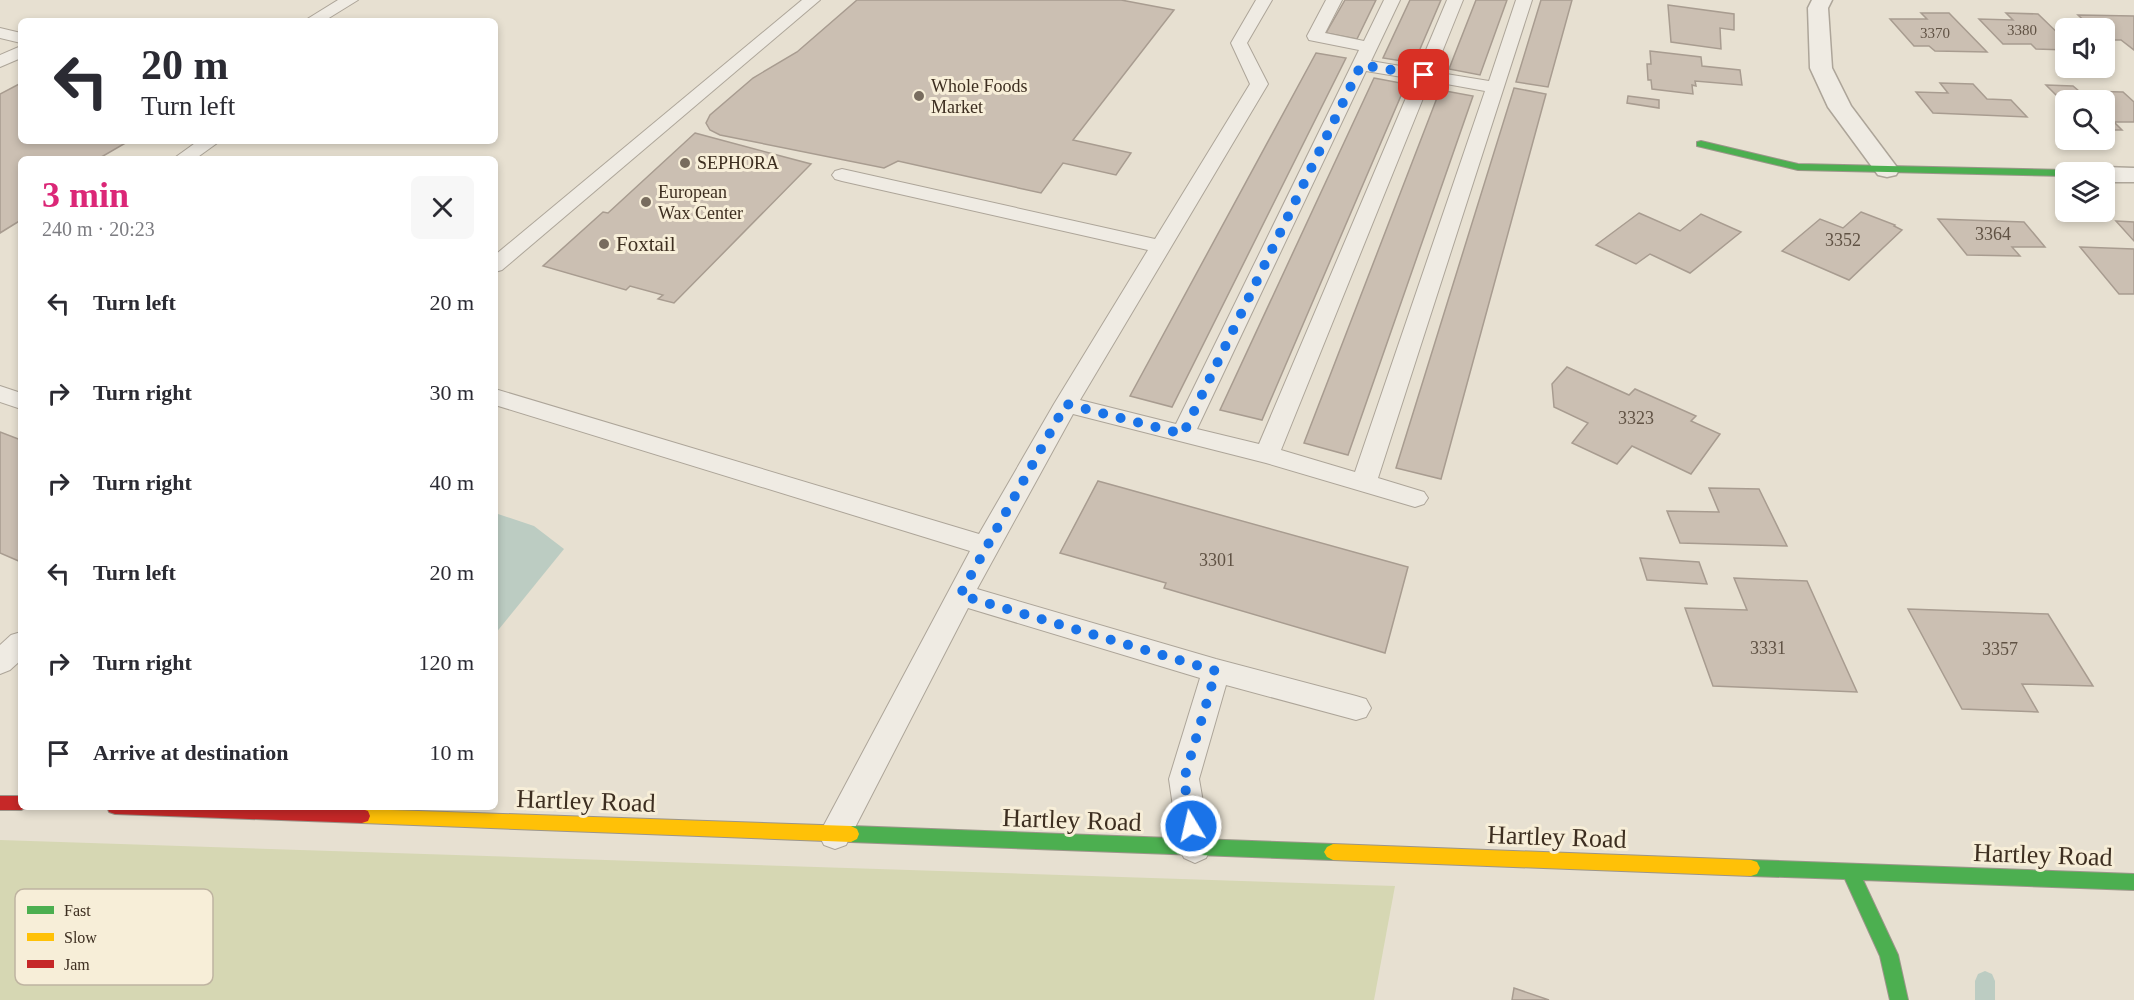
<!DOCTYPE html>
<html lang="en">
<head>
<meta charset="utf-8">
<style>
  body { margin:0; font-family:"Times New Roman",serif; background:#f7f7f7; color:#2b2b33; height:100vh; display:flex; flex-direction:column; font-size:22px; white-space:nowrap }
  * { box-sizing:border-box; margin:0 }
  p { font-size:20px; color:#7c7c81 }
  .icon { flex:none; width:33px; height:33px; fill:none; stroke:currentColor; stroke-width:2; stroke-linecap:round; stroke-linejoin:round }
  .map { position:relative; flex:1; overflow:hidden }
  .details { position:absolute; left:18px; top:156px; width:480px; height:654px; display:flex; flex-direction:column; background:#fff; border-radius:9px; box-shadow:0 3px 9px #0003 }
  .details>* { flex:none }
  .hud { position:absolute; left:18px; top:18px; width:480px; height:126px; border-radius:9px; box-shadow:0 3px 9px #0003; background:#fff; color:#2b2b33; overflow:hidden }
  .fabs { position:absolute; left:2055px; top:18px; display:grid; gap:12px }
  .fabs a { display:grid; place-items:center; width:60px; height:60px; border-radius:9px; background:#fff; box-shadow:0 3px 9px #0003; font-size:30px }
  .pin { position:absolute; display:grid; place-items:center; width:51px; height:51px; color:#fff; margin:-26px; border-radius:12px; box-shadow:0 3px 9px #0006 }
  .me { position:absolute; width:66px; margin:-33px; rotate:351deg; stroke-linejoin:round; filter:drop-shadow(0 0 4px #0008) }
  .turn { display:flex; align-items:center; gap:21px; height:126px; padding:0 24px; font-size:27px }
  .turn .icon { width:78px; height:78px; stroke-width:2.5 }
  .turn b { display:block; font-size:42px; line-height:51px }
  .round { display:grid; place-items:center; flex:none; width:63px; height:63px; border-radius:9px; background:#f7f7f7 }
  .overview { display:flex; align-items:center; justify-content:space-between; height:102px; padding:0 24px }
  h1 { font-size:36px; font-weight:700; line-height:45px; color:#db2777 }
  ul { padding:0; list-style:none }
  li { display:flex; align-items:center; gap:18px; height:90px; padding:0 24px }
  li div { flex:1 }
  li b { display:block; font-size:22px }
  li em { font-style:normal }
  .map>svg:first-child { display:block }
  .green { fill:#d6d7b3 }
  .water { fill:#bcccc2 }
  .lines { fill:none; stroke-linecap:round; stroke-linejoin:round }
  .stream { fill:#bcccc2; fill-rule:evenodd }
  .building { fill:#cbbfb2; stroke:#a89c90; stroke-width:1.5 }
  .lane-casing { stroke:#ada599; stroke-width:2 }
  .street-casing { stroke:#ada599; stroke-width:3 }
  .fast-casing { stroke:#9c958a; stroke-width:2 }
  .slow-casing { stroke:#9c958a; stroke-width:2 }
  .jam-casing { stroke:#9c958a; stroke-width:2 }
  .lane { fill:#efebe3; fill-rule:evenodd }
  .street { fill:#efebe3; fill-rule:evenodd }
  .fast { fill:#4caf50; fill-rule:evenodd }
  .slow { fill:#ffc107; fill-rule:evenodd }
  .jam { fill:#c62828; fill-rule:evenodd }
  .route { stroke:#1a73e8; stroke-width:10; stroke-dasharray:0 18 }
  .poi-dot { fill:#786c5e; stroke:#f7eed8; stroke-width:2 }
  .labels { text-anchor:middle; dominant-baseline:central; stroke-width:6; stroke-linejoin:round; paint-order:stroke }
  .far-number-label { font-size:15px; fill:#605244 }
  .far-poi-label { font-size:18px; fill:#3d2e20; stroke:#f7eed8; text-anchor:start }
  .number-label { font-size:18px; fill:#605244 }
  .poi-label { font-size:21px; fill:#3d2e20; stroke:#f7eed8; text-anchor:start }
  .near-street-label { font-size:26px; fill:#3d2e20; stroke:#f7eed8 }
  .key { fill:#f7eed8; stroke:#bfb4a1; stroke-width:1.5 }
  .key-label { font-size:16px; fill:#3d2e20 }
</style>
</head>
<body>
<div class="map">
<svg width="2134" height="1000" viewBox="0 0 2134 1000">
  <rect width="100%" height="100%" fill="#e7e0d1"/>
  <polygon class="green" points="0,840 1395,886 1374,1000 0,1000"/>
  <polygon class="water" points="495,513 534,526 564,549 495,634"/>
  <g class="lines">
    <polygon class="stream" points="1985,971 1992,974 1995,981 1995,1000 1975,1000 1975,981 1978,974"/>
  </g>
  <g class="building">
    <polygon points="857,0 1121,0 1174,10 1073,140 1131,153 1116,175 1063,163 1041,193 898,161 884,168 720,135 710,130 706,123 710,115 753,78 797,52"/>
    <polygon points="1345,0 1376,0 1357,39 1326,33"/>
    <polygon points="1410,0 1441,0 1414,63 1383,58"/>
    <polygon points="1476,0 1507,0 1480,75 1449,69"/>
    <polygon points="1541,0 1572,0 1548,87 1516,82"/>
    <polygon points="1668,5 1734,14 1734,30 1720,28 1721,49 1671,42"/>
    <polygon points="1921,13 1949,13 1987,52 1935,51 1929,46 1914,46 1890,19 1927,19"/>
    <polygon points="2006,13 2038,14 2066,41 2066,50 2036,49 2031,44 2003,44 1979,19 2013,20"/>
    <polygon points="2078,15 2134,16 2134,50 2121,40 2105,40 2104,28 2092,28"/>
    <polygon points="1650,51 1701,57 1702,66 1740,70 1742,85 1695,81 1696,86 1692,85 1693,94 1652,89 1651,80 1648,80 1647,64 1651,64"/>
    <polygon points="1316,53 1346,58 1172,407 1130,396"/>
    <polygon points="1374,78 1406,84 1262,420 1220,410"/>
    <polygon points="21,83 21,141 129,141 98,159 21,159 21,220 0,233 0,94"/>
    <polygon points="1940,83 1973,84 1987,99 2011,100 2027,117 1933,113 1916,92 1948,93"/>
    <polygon points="2046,85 2073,86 2079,91 2123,92 2134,102 2134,122 2114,122 2122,130 2104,130 2104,100 2066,100 2066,105"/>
    <polygon points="1514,88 1546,94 1441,479 1396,468"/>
    <polygon points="1440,90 1473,96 1348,455 1304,443"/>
    <polygon points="1628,96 1659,100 1659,108 1627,103"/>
    <polygon points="695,133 811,164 674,303 658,299 663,295 630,286 626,290 543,266 603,212 608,213"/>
    <polygon points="1861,212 1895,225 1894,226 1902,230 1849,280 1782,251 1820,219 1843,228"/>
    <polygon points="1639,213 1680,231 1701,214 1741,232 1690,273 1650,254 1636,264 1596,245"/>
    <polygon points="1938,219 2024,222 2045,247 2012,247 2020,256 1967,255"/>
    <polygon points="2116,221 2134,222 2134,241"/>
    <polygon points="2080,247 2134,249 2134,294 2119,294"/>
    <polygon points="1567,367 1629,395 1635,389 1696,416 1691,421 1720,434 1691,474 1632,446 1617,464 1572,443 1588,423 1554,407 1552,384"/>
    <polygon points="0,432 21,440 21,562 0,553"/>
    <polygon points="1098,481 1408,567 1385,653 1164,588 1166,583 1060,553"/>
    <polygon points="1709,488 1759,489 1787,546 1680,543 1667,511 1719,512"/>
    <polygon points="1640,558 1699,562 1707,584 1647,580"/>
    <polygon points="1734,578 1807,581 1857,692 1713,686 1685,608 1747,610"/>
    <polygon points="1908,609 2048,614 2093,686 2022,684 2038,712 1962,709"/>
    <polygon points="1514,988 1549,1000 1512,1000"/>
  </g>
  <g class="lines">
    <g class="lane-casing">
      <g id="lane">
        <polygon points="338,0 358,0 324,21 304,21"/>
        <polygon points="802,0 820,0 502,270 495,272 495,255"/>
        <path d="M1256 0H1272L1247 43 1268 84 1080 400 1176 424 1359 50 1309 40 1307 36 1326 0H1342L1325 33 1364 41 1384 0H1400L1371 61 1418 69 1447 0H1463L1434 72 1489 81 1516 0H1532L1378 478 1424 492 1428 498 1424 504 1415 507 1266 463 1073 414 977 589 1216 659 1356 696 1366 699 1371 708 1366 717 1356 720 1226 685 1199 779 1211 848 1206 858 1195 863 1184 858 1179 848 1169 779 1200 678 968 608 846 845 835 849 824 845 819 835 824 825 970 551 495 405V389L979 534 1054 404 1148 250 842 181 835 179 832 175 835 171 842 169 1155 239 1250 84 1231 43ZM1366 71 1414 79 1259 444 1197 429ZM1430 81 1485 91 1355 472 1281 450Z"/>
        <polygon points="0,28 21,33 21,43 0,38"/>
        <polygon points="21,46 21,58 0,67 0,55"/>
        <polygon points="198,141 220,141 195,159 173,159"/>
        <polygon points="0,386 21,393 21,409 0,402"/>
        <polygon points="21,632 21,660 10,670 0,674 0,645 11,635"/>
      </g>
    </g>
    <g class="street-casing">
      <g id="street">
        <polygon points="1812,0 1832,0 1828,8 1832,68 1851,106 1899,170 1896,175 1887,177 1878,175 1828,107 1810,68 1808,8"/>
        <polygon points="2104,167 2134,168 2134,182 2104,182 2104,172 2093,172 2095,169"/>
      </g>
    </g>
    <g class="fast-casing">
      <g id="fast">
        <polygon points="1701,141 1798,164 2066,170 2071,172 2066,172 2066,176 1798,170 1697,146 1697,142"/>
        <polygon points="851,826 1333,844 1339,847 1342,852 1339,857 1333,860 851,842 845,839 843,834 845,829"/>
        <polygon points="1751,860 2134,874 2134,890 1863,880 1898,955 1908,1000 1890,1000 1880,956 1845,879 1751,876 1745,874 1742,868 1745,862"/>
      </g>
    </g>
    <g class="slow-casing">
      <g id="slow">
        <polygon points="362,809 851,826 857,829 859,834 857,839 851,842 362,823 356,821 354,816 356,811"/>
        <polygon points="1333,844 1751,860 1757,862 1760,868 1757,874 1751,876 1333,860 1327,857 1324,852 1327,847"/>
      </g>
    </g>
    <g class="jam-casing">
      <g id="jam">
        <polygon points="0,796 21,796 21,807 27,807 21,810 0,810"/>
        <polygon points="107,807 362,809 368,811 370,816 368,821 362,823 115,814 109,812"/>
      </g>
    </g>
    <use href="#lane" class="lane"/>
    <use href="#street" class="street"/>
    <use href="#fast" class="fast"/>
    <use href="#slow" class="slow"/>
    <use href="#jam" class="jam"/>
  </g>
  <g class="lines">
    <polyline class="route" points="1191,826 1184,779 1216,671 960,595 1066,404 1183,434 1361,65 1424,75"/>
  </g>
  <g class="poi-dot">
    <circle cx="919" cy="96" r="6"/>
    <circle cx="685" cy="163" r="6"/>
    <circle cx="646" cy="202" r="6"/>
    <circle cx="604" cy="244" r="6"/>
  </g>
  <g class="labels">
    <g class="far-number-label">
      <text x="2022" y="30">3380</text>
      <text x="1935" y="33">3370</text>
    </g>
    <g class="far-poi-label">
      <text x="931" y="86">Whole Foods<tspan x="931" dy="21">Market</tspan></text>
      <text x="697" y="163">SEPHORA</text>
      <text x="658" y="192">European<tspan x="658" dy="21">Wax Center</tspan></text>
    </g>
    <g class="number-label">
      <text x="1993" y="234">3364</text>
      <text x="1843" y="240">3352</text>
      <text x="1636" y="418">3323</text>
      <text x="1217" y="560">3301</text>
      <text x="1768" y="648">3331</text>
      <text x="2000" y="649">3357</text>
    </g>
    <g class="poi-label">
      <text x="616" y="244">Foxtail</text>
    </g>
    <g class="near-street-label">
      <text transform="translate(586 801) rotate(2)">Hartley Road</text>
      <text transform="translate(1072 820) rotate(2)">Hartley Road</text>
      <text transform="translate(1557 837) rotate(2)">Hartley Road</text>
      <text transform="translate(2043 855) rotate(2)">Hartley Road</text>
    </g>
  </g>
  <rect x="15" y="889" width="198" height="96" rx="9" class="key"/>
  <rect x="27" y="906" width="27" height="8" fill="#4caf50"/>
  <rect x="27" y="933" width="27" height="8" fill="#ffc107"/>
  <rect x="27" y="960" width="27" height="8" fill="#c62828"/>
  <g class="key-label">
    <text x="64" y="916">Fast</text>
    <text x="64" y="943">Slow</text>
    <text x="64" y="970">Jam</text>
  </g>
</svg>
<div class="fabs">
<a><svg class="icon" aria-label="sound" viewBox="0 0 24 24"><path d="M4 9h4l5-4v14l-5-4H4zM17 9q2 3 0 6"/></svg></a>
<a><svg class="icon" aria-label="search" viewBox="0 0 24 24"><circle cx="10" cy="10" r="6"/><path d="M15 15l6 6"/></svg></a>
<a><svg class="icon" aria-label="layers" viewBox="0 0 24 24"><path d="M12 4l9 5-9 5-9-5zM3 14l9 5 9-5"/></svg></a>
</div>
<div class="pin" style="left:1424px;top:75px;background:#d93025"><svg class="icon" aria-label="arrive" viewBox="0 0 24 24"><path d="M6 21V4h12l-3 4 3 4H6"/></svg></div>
<svg class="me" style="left:1191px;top:826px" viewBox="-20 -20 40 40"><circle r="17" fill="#1a73e8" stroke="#fff" stroke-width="3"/><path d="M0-11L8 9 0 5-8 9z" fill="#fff"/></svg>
<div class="hud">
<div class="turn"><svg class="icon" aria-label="left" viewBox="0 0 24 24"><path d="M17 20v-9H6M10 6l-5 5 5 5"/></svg><div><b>20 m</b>Turn left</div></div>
</div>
<section class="details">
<div class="overview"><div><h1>3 min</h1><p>240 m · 20:23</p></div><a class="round"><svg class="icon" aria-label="close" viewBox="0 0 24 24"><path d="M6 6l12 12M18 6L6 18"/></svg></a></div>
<ul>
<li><svg class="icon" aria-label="left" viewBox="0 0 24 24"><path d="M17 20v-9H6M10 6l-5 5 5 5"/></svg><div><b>Turn left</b></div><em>20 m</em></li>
<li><svg class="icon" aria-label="right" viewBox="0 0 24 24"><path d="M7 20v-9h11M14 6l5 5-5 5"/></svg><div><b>Turn right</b></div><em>30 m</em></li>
<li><svg class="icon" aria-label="right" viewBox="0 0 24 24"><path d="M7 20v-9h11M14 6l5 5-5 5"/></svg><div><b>Turn right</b></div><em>40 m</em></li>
<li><svg class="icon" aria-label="left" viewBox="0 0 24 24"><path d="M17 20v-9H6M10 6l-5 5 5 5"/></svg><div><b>Turn left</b></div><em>20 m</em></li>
<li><svg class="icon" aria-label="right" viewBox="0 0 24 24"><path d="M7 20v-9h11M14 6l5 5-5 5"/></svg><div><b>Turn right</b></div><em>120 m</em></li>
<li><svg class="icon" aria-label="arrive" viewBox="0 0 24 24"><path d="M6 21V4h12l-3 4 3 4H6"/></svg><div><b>Arrive at destination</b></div><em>10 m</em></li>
</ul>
</section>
</div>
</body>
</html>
